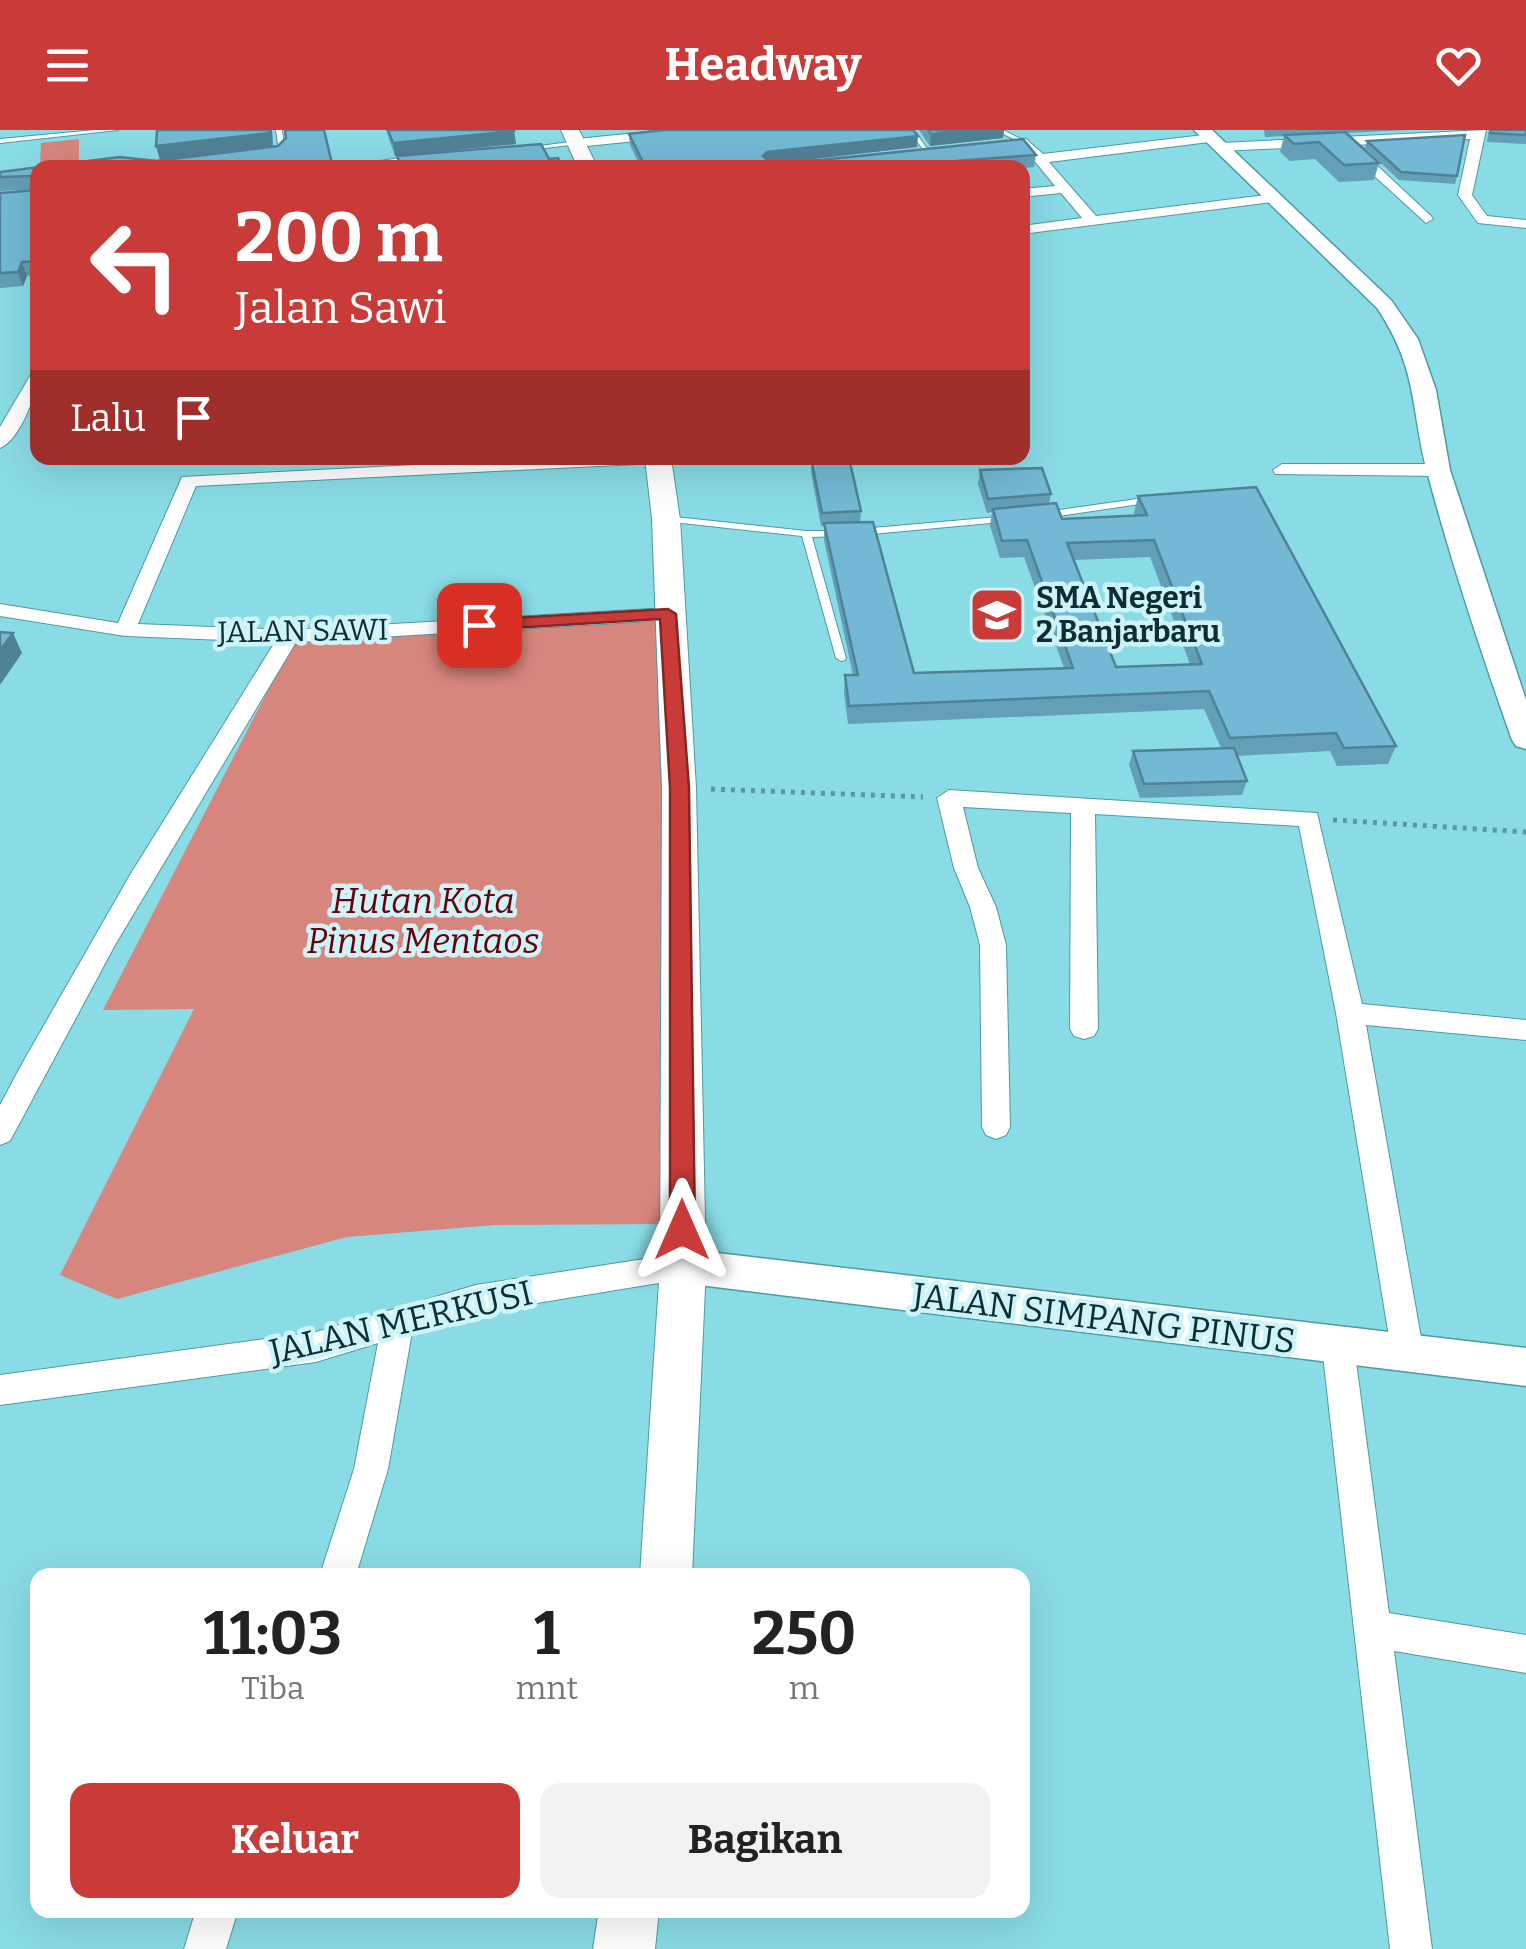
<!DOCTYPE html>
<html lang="id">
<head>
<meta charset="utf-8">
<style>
  body { margin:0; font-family:Bitter,serif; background:#f2f2f2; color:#222; height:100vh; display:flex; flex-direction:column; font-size:38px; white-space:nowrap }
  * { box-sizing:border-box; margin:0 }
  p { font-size:32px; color:#767676 }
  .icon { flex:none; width:55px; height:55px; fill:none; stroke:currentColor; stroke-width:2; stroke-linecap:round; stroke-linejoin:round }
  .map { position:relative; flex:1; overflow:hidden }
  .panel { position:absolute; left:30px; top:1438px; width:1000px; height:350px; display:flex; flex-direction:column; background:#fff; border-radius:20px; box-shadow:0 10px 40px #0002 }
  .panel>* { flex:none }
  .hud { position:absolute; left:30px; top:30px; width:1000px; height:305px; border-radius:20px; box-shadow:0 10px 40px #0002; background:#c93b38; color:#fff; overflow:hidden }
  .pin { position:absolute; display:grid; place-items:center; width:85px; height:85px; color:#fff; margin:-42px; border-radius:20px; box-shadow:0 5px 15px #0006 }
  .me { position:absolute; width:110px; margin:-55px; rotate:0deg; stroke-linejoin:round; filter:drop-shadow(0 0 8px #0008) }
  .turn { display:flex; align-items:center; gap:35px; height:210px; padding:0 40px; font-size:45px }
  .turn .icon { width:130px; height:130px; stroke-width:2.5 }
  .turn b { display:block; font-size:70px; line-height:85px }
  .then { display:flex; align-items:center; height:95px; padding:0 40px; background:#0003; gap:20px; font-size:38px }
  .eta { display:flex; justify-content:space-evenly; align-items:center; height:170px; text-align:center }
  .eta b { font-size:60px; font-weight:700; line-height:70px }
  .button { display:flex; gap:20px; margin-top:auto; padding:20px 40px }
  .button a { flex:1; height:115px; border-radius:20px; background:#c93b38; color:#fff; font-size:40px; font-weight:700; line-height:115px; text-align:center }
  .button a+a { background:#f2f2f2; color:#222 }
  header { display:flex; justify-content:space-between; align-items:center; height:130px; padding:0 40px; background:#c93b38; color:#fff; font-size:45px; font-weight:700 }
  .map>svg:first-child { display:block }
  .green { fill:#d7867e }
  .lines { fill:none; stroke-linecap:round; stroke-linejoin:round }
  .service-casing { stroke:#499ba5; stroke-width:2 }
  .minor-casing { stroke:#499ba5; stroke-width:2 }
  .tertiary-casing { stroke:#499ba5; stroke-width:3 }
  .secondary-casing { stroke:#499ba5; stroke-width:2 }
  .path { stroke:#5999a1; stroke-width:5; stroke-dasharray:4 6; stroke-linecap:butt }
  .service { fill:#fff; fill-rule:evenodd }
  .minor { fill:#fff; fill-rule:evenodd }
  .tertiary { fill:#fff; fill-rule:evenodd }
  .secondary { fill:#fff; fill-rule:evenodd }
  .wall { fill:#639fb7; fill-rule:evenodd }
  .shaded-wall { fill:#508295 }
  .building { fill:#73b9d5; stroke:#508295; stroke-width:2.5; fill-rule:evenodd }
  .route { fill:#c93b38; stroke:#832624; stroke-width:2.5 }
  .labels { text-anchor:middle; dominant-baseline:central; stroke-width:9; stroke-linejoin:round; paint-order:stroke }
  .far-poi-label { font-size:30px; font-weight:bold; fill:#0a2e32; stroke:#cef4f9; text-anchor:start }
  .far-street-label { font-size:30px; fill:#0a2e32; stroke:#cef4f9 }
  .park-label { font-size:35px; font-style:italic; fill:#670008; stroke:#cef4f9 }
  .street-label { font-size:35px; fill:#0a2e32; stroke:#cef4f9 }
</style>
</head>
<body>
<header><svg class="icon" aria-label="menu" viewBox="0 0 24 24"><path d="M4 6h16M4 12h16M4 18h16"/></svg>Headway<svg class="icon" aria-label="heart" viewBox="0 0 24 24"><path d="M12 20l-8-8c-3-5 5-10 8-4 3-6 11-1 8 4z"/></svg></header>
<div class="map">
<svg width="1526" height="1819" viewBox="0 0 1526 1819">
  <rect width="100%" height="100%" fill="#89dbe5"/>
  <g class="green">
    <polygon points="79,9 79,37 40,38 41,13"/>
    <polygon points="659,488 670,657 663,1094 495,1095 347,1107 117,1169 60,1145 194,879 103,880 295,508"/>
  </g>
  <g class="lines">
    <g class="service-casing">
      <g id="service">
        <polygon points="95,0 118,0 0,13 0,9"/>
        <polygon points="276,0 282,0 285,22 276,27 273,25 279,21"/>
        <polygon points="908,0 914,0 930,23 926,23"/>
        <polygon points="995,0 1003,0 1029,13 1024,14"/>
        <polygon points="577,11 579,14 528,20 525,18"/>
        <polygon points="417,26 419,29 375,34 372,32"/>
        <polygon points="1137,369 1142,372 1140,374 1045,388 1040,385 1045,382"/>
        <polygon points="666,386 806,401 843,401 845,403 840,406 812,407 846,528 845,530 841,531 836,528 802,406 663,391 663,387"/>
        <polygon points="1009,386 1012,387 1012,391 861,405 856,402 861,399"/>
      </g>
    </g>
    <g class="minor-casing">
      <g id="minor">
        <polygon points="666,0 711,0 704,4 577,17 570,13 577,9"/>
        <polygon points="1486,0 1472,65 1487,86 1526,90 1526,98 1478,93 1458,65 1470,9 1355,15 1431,86 1433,89 1426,93 1347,21 1348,15 1221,21 1214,17 1221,13"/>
        <polygon points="1212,4 1217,5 1217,11 1049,32 1096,86 1275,64 1282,68 1280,71 1022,104 1022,96 1082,88 1061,63 1022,67 1022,59 1055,56 1023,17 989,20 982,16 1026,9 1043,24"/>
        <path d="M38 241C38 262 20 310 0 318V297L30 246Z"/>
        <polygon points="556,328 667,328 658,333 196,356 138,494 289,500 668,478 678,484 668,490 296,512 115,815 10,1011 0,1015 0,975 23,932 130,745 275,512 125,506 0,486 0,474 118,493 182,347"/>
        <polygon points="1282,334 1438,334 1447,340 1438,346 1275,344 1273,340"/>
        <polygon points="949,660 1317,683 1362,874 1526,890 1526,910 1366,895 1424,1225 1419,1235 1408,1240 1397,1235 1392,1225 1336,883 1299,696 1095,684 1098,899 1094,906 1084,909 1074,906 1070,899 1071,683 963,677 978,738 996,777 1006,815 1010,997 1006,1005 996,1009 986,1005 982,997 980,815 970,777 954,738 937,668"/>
        <polygon points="683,1123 694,1126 699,1136 694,1146 683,1149 476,1183 412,1202 388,1339 356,1445 320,1445 354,1339 378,1213 316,1232 0,1275 0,1245 316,1202 476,1155"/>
        <polygon points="1338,1201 1349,1206 1354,1216 1389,1483 1526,1505 1526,1543 1394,1521 1432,1819 1390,1819 1322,1216 1327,1206"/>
        <polygon points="196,1780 238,1780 226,1819 184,1819"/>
      </g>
    </g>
    <g class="tertiary-casing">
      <g id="tertiary">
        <path d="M1194 0H1212L1391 170 1418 209 1436 260 1450 340 1526 570V619L1516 616 1512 610C1481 522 1452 435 1428 345 1410 278 1419 241 1377 178Z"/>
        <polygon points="683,1119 1526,1218 1526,1256 683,1153 669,1148 663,1136 669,1124"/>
      </g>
    </g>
    <g class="secondary-casing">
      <g id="secondary">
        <polygon points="561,0 579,0 598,38 578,38"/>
        <polygon points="645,328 671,328 680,389 696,658 706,1136 692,1445 640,1445 660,1136 662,658 652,389"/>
        <polygon points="599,1780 659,1780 655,1819 593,1819"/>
      </g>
    </g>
    <g class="path">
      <polyline points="711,659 923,667"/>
      <polyline points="1333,690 1526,702"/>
    </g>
    <use href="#service" class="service"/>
    <use href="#minor" class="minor"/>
    <use href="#tertiary" class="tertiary"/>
    <use href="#secondary" class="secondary"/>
  </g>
  <g class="wall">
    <polygon points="157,0 272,0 273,17 278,16 286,8 285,0 324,0 333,38 38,38 38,145 27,146 23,156 0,158 0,63 36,59 0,61 0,42 120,27 160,30 156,16"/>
    <polygon points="386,0 514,0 516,14 402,25 549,29 563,38 400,38 397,26 395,26"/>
    <polygon points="919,0 1004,0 1003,8 930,16"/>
    <polygon points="1264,0 1409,0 1346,3 1379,33 1374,50 1339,52 1315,29 1290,31 1280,22 1284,6 1265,7"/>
    <polygon points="1489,0 1526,0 1526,14 1487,12"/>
    <polygon points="629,4 917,17 807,30 1036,25 1034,37 1022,38 641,38 630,15"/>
    <polygon points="1367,11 1457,46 1455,54 1399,50 1365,18"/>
    <path d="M811 328 861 381 860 392 914 543 1064 538 1024 427 1000 428 990 396 992 382 987 383 978 354 980 340 1051 364 1049 373 1062 389 1135 386 1134 383 1138 366 1396 616 1388 634 1337 636 1330 621 1237 626 1247 651 1242 665 1140 668 1129 635 1133 621 1221 618 1204 579 848 594 844 563 845 545H853L824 410V396H821L811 342ZM1150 427 1190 534 1116 537 1074 430Z"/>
  </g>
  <g class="shaded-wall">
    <polygon points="272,0 273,20 161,33 156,16"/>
    <polygon points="969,0 1004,0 1003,8 930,16 931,4"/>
    <polygon points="514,1 516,14 395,26 393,13"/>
    <polygon points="918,6 917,17 767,34 763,26 767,22"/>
    <polygon points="22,132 27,146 23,156 18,142"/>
    <polygon points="13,503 22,523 0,555 0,520"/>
  </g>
  <g class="building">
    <polygon points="157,0 269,0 269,3 156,16"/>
    <polygon points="285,0 324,0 333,38 38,38 38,131 22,132 18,142 0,143 0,63 36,60 37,49 33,46 0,47 0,42 120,27 156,31 278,16 286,8"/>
    <polygon points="388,0 514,0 514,1 393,13"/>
    <polygon points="664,0 913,0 918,6 767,22 763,26 767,30 820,30 1023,9 1036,25 865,38 646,38 629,4"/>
    <polygon points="928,0 969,0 931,4"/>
    <polygon points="1491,0 1526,0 1526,5 1490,3"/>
    <polygon points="1345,2 1379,33 1344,35 1319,12 1294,14 1284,5"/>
    <polygon points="1465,5 1457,46 1401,42 1367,11"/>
    <polygon points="541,14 549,29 558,28 563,38 402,38 397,26"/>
    <polygon points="811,328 849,328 861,381 822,383"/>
    <polygon points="1042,338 1051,364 988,369 980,340"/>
    <path d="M1256 357 1396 616 1344 618 1336 603 1230 608 1209 561 849 576 845 545H858L824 393 873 392 914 543 1073 538 1027 410 1002 411 993 379 1056 373 1062 389 1147 385 1138 366ZM1154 410 1202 534 1116 537 1067 413Z"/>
    <polygon points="0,502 13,503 0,520"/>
    <polygon points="1234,618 1247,651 1144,654 1133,621"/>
  </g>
  <polygon class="route" points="668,479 676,484 689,658 695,1100 691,1108 682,1111 674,1108 670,1100 670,658 660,489 479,500 470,495 479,490"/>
  <defs>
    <g id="school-square" transform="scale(2.875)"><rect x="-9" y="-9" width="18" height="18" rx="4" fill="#c93b38" stroke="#cef4f9"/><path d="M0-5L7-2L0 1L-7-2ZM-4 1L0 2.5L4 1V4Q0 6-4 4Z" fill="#fff"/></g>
  </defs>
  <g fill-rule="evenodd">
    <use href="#school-square" x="997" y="485"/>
  </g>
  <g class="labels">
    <g class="far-poi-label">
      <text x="1036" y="468">SMA Negeri<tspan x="1036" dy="34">2 Banjarbaru</tspan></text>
    </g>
    <g class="far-street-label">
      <text transform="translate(303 501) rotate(-1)">JALAN SAWI</text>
    </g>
    <g class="park-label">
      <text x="423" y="771">Hutan Kota<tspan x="423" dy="40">Pinus Mentaos</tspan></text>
    </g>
    <g class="street-label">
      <text transform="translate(1104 1188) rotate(7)">JALAN SIMPANG PINUS</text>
      <text transform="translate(401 1192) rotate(-13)">JALAN MERKUSI</text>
    </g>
  </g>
</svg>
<div class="pin" style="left:479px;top:495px;background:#d93025"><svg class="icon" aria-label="arrive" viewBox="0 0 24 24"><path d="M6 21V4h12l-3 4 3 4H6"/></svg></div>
<svg class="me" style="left:682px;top:1100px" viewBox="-20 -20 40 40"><path d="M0-17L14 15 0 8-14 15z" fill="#c93b38" stroke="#fff" stroke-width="4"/></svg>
<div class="hud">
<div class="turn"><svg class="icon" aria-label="left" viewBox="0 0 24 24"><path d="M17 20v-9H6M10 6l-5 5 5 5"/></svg><div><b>200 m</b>Jalan Sawi</div></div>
<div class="then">Lalu<svg class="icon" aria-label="arrive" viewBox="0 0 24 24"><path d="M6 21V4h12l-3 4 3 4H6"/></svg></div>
</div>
<section class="panel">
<div class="eta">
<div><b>11:03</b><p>Tiba</p></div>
<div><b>1</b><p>mnt</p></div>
<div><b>250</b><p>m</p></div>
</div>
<div class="button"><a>Keluar</a><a>Bagikan</a></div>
</section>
</div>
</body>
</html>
